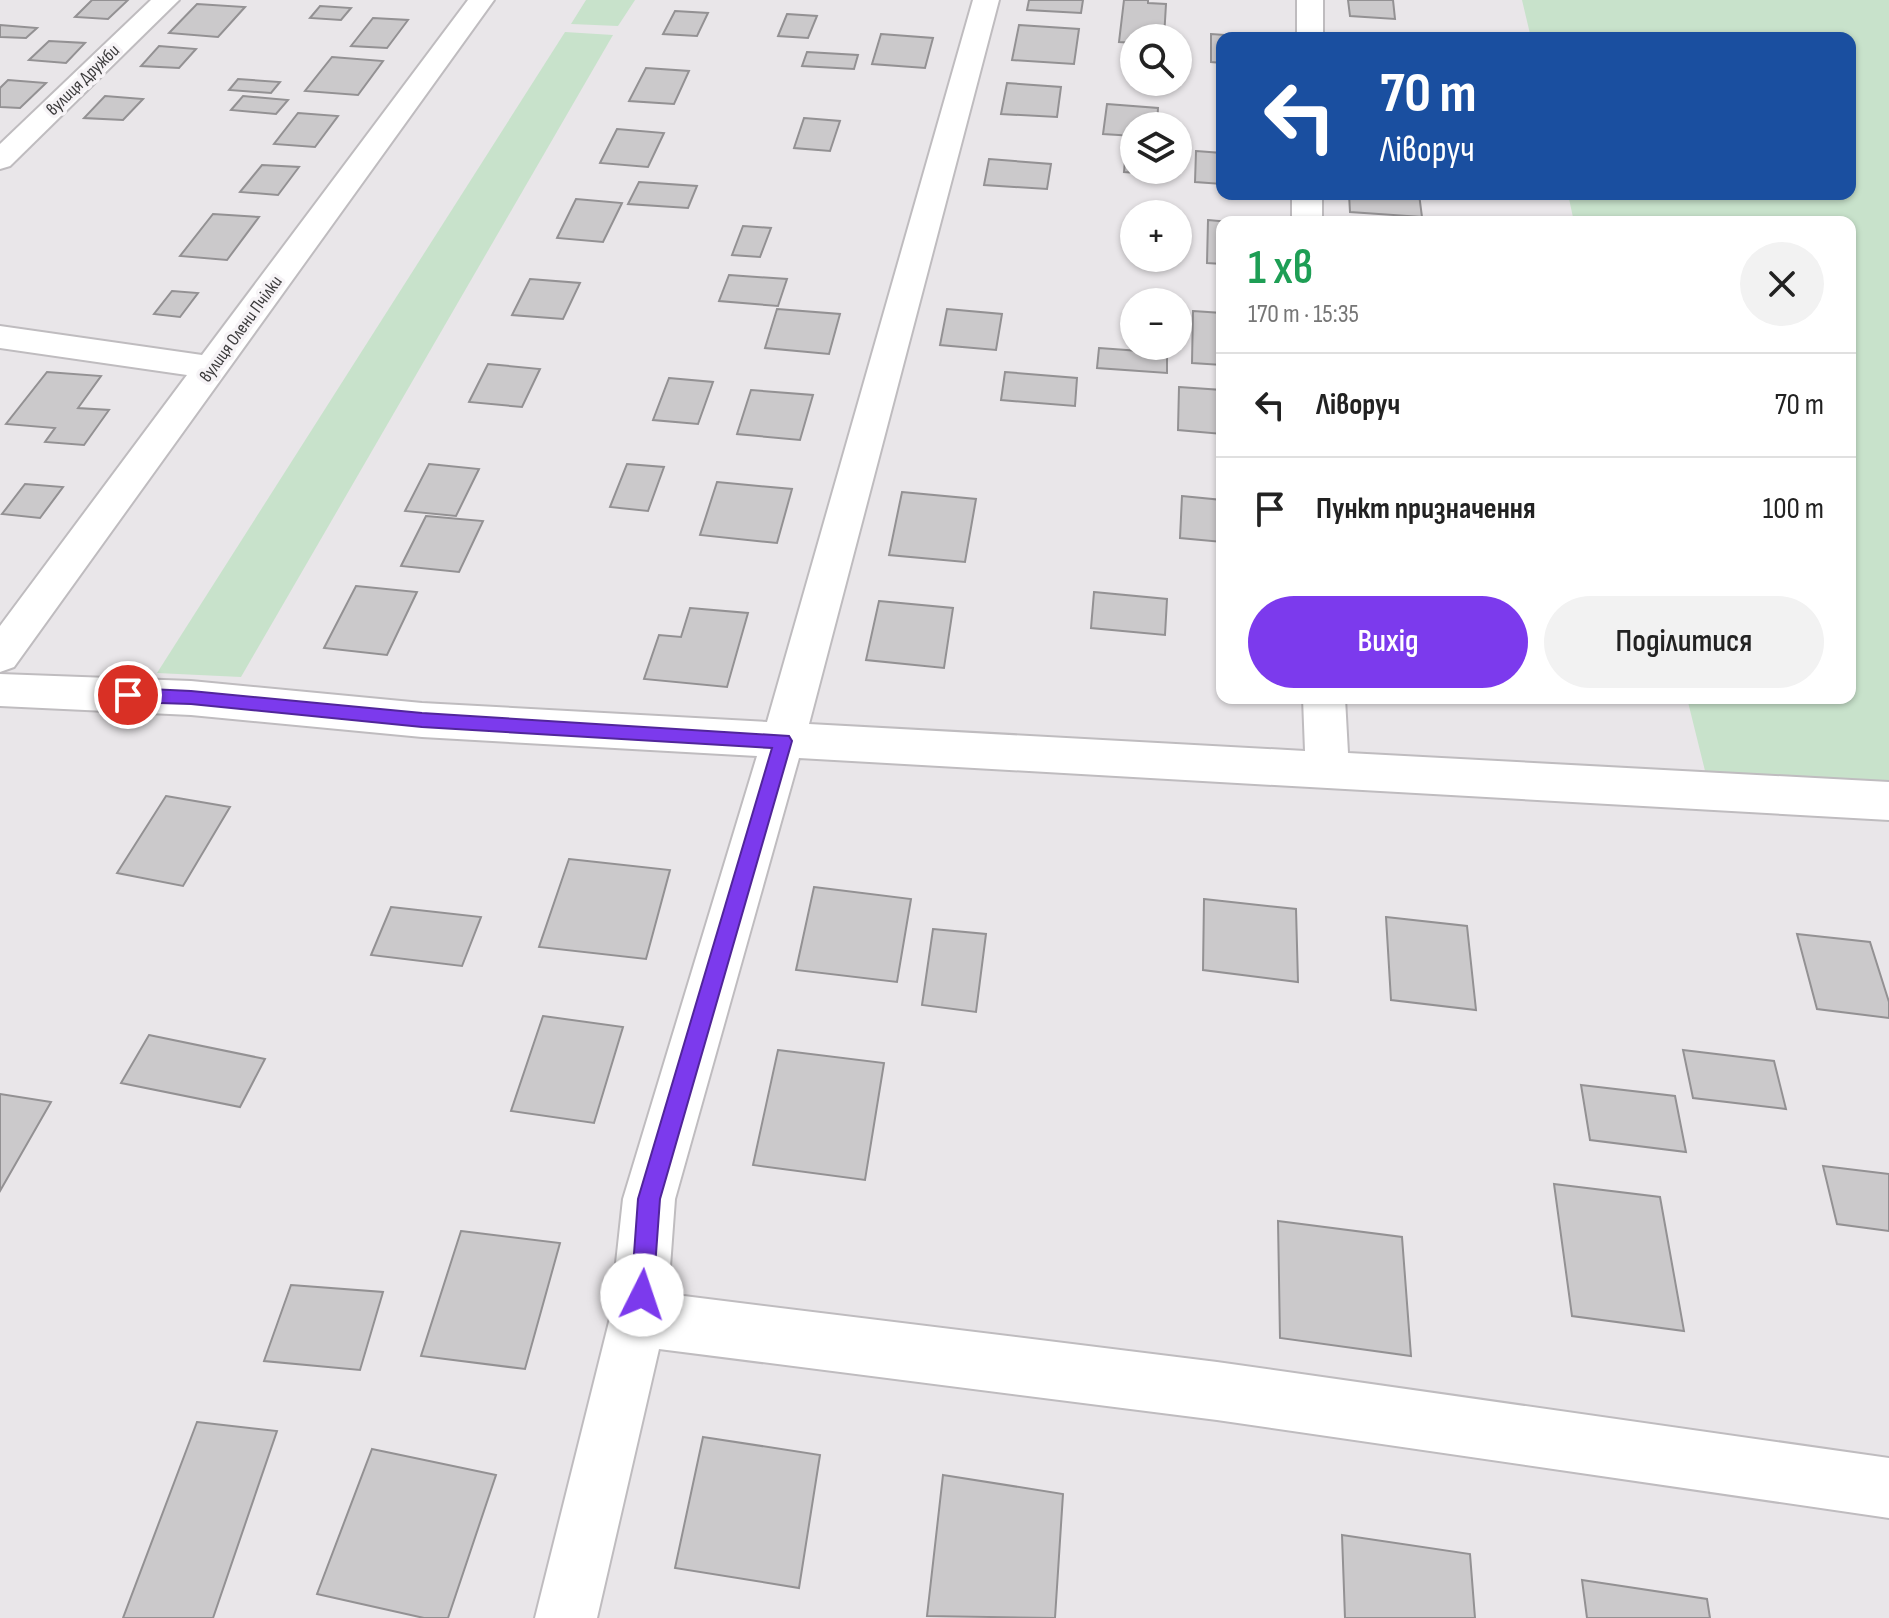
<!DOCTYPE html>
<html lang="uk">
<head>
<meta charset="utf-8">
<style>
  body { margin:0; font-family:"Sofia Sans Condensed",sans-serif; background:#f2f2f2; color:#222; height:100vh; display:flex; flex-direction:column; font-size:30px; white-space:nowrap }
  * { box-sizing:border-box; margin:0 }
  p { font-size:26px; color:#767676 }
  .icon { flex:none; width:44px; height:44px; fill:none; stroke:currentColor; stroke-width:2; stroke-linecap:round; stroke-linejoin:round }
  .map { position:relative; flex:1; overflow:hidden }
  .panel { position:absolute; left:1216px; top:216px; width:640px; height:488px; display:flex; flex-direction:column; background:#fff; border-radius:16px; box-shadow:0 2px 6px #0004 }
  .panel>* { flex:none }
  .hud { position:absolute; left:1216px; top:32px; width:640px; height:168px; border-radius:16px; box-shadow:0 2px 6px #0004; background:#1a4fa0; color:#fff; overflow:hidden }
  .tools { position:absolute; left:1120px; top:24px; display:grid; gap:16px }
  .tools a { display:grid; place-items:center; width:72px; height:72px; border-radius:50%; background:#fff; box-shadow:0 2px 6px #0004; font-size:40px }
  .pin { position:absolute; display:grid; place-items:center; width:68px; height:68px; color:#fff; margin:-34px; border:4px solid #fff; border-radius:50%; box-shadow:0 2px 8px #0007 }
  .me { position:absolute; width:88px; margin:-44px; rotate:4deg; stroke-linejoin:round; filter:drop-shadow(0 0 6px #0008) }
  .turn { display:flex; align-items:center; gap:28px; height:168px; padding:0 32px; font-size:36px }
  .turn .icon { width:104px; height:104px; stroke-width:2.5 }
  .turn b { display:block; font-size:56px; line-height:68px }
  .round { display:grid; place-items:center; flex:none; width:84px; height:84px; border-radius:42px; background:#f2f2f2 }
  .overview { display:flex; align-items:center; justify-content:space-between; height:136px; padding:0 32px }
  h1 { font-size:48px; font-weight:600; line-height:60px; color:#1e9e55 }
  .cta { display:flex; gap:16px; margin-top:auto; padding:16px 32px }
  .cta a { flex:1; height:92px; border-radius:48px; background:#7c3aed; color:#fff; font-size:32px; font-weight:600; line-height:92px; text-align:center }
  .cta a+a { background:#f2f2f2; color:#222 }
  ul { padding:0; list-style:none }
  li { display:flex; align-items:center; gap:24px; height:104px; padding:0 32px; border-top:2px solid #e0e0e0 }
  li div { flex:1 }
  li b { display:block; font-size:30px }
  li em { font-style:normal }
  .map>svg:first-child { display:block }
  .green { fill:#c8e2cb }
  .building { fill:#cbc9cb; stroke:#939193; stroke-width:2 }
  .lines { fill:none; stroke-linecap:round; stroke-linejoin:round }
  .minor-casing { stroke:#bfbcbf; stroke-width:4 }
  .minor { fill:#fff; fill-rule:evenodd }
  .route { fill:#7c3aed; stroke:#51269a; stroke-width:2 }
  .labels { text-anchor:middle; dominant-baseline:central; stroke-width:7; stroke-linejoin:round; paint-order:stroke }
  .far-street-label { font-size:18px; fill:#3c3b3c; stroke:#f6f3f6 }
</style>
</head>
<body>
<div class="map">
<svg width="1889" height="1618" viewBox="0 0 1889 1618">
  <rect width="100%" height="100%" fill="#e9e6e9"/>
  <g class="green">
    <polygon points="586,0 635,0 618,26 571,24"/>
    <polygon points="1522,0 1889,0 1889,801 1710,791 1687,698 1850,698 1850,222 1574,222 1568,194 1850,194 1850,38 1531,38"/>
    <polygon points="565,32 613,35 241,677 157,673"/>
  </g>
  <g class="building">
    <polygon points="92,0 128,0 108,19 75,17"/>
    <polygon points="1029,0 1083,0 1081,13 1027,10"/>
    <polygon points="1124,0 1148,0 1148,3 1166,4 1164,38 1134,38 1134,43 1119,42"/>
    <polygon points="1348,0 1393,0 1395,19 1350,16"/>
    <polygon points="197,4 245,7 218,37 169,33"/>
    <polygon points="320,6 351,8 341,20 310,18"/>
    <polygon points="675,11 708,13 697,36 663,34"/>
    <polygon points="787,14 817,16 808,38 778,36"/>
    <polygon points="373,18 408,20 387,48 351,46"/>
    <polygon points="0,25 37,28 26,38 0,37"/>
    <polygon points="1019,25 1079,29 1074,64 1012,60"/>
    <polygon points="881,34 933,38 925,68 872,64"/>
    <polygon points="1211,34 1267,38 1222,38 1222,63 1211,62"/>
    <polygon points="49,41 85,43 66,63 29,60"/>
    <polygon points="159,46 196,49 179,68 141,66"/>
    <polygon points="807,52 858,55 854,69 802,66"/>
    <polygon points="332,57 383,61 358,95 305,91"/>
    <polygon points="646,68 689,71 674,104 629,101"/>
    <polygon points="238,79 280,82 271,93 229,90"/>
    <polygon points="8,80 46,83 20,108 0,107 0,88"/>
    <polygon points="1007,83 1061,87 1057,117 1001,114"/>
    <polygon points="105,96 143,99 123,120 84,118"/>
    <polygon points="243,96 288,100 276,114 231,110"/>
    <polygon points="1107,104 1158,108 1157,126 1134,126 1134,136 1103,134"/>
    <polygon points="298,113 338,116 315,147 274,144"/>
    <polygon points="804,118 840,121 830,151 794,148"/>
    <polygon points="617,129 664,133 648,167 600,163"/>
    <polygon points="1127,138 1134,139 1134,170 1151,170 1151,174 1124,172"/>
    <polygon points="1196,151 1222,153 1222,184 1195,182"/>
    <polygon points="989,159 1051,164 1047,189 984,185"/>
    <polygon points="262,165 299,167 278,195 240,192"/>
    <polygon points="639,182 697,186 688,208 628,204"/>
    <polygon points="1349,194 1419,194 1422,217 1350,212"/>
    <polygon points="576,199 622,203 603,242 557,238"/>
    <polygon points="213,214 259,217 227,260 180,256"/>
    <polygon points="1208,220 1230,222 1222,222 1222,264 1207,263"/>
    <polygon points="743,226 771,228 760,257 732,255"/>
    <polygon points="729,275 787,279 778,306 719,301"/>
    <polygon points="530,279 580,283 563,319 512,315"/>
    <polygon points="172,291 198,293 180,317 154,314"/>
    <polygon points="777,309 840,314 829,354 765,348"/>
    <polygon points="947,309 1002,314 996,350 940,345"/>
    <polygon points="1193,311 1222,313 1222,365 1192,363"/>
    <polygon points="1099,348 1167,353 1167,373 1097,368"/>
    <polygon points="488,364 540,369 522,407 469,402"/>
    <polygon points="47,372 101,376 78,408 109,410 84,445 45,442 55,428 6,424"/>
    <polygon points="1005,372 1077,378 1075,406 1001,400"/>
    <polygon points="669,378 713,382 698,424 653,420"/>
    <polygon points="1179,387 1222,390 1222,434 1178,430"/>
    <polygon points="751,390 813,395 800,440 737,434"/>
    <polygon points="429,464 479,469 456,516 405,511"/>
    <polygon points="627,464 664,467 648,511 610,507"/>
    <polygon points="717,482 792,489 777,543 700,535"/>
    <polygon points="25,484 63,487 40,518 2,514"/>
    <polygon points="902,492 976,499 965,562 889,555"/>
    <polygon points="1182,496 1222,500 1222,542 1180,538"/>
    <polygon points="426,516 483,521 459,572 401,566"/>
    <polygon points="356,586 417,592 387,655 324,648"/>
    <polygon points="1094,592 1167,599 1165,635 1091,628"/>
    <polygon points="879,601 953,608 944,668 866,660"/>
    <polygon points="690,608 748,613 727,687 644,679 659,635 681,637"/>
    <polygon points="166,796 230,807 183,886 117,873"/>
    <polygon points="569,859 670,870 646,959 539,947"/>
    <polygon points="814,887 911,899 897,982 796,970"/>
    <polygon points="1204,899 1296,909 1298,982 1203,970"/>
    <polygon points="391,907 481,917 462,966 371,955"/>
    <polygon points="1386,917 1467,926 1476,1010 1391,1000"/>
    <polygon points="933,929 986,934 976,1012 922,1005"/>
    <polygon points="1797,934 1870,942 1889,1002 1889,1018 1817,1009"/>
    <polygon points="543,1016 623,1027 594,1123 511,1111"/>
    <polygon points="149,1035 265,1059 240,1107 121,1083"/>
    <polygon points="778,1050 884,1063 865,1180 753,1165"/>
    <polygon points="1683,1050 1774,1061 1786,1109 1693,1098"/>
    <polygon points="1581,1085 1675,1096 1686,1152 1590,1140"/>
    <polygon points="0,1094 51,1102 0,1191"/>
    <polygon points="1823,1166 1889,1174 1889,1231 1837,1224"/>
    <polygon points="1554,1184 1660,1197 1684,1331 1572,1316"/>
    <polygon points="1278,1221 1402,1237 1411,1356 1280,1338"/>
    <polygon points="461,1231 560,1243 525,1369 421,1356"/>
    <polygon points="291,1285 383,1292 360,1370 264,1361"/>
    <polygon points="197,1422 277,1431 213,1618 123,1618"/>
    <polygon points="703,1437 820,1455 799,1588 675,1568"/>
    <polygon points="372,1449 496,1475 448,1618 424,1618 317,1594"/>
    <polygon points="943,1475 1063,1494 1055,1618 927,1616"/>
    <polygon points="1342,1535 1470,1554 1475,1618 1345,1618"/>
    <polygon points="1582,1580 1707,1599 1710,1618 1587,1618"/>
  </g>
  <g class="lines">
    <g class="minor-casing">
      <g id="minor">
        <polygon points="151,0 179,0 10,166 0,169 0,144"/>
        <polygon points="468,0 494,0 14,667 0,672 0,626 187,375 0,348 0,326 202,355"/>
        <polygon points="973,0 999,0 809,724 1305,751 1303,698 1345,698 1348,753 1889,782 1889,820 799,758 675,1199 668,1294 1217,1362 1889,1458 1889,1518 1217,1420 659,1349 597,1618 535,1618 610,1318 623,1199 757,756 422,737 191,715 0,706 0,674 191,681 422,703 767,722"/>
        <rect x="1297" y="0" width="26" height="38"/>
        <rect x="1292" y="194" width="30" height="28"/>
      </g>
    </g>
    <use href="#minor" class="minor"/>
  </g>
  <polygon class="route" points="128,688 191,691 422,713 789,736 792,741 660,1199 653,1295 650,1303 642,1307 634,1303 631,1295 638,1199 772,748 422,727 191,704 128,702 119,695"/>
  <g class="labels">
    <g class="far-street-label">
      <text transform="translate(83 80) rotate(-44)">вулиця Дружби</text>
      <text transform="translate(241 329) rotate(-54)">вулиця Олени Пчілки</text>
    </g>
  </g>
</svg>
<div class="tools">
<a><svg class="icon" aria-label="search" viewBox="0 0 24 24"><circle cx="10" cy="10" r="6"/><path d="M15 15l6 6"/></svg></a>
<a><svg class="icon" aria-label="layers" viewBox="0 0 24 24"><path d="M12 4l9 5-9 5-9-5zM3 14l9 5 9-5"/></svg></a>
<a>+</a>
<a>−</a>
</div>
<div class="pin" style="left:128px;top:695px;background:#d93025"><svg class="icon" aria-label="arrive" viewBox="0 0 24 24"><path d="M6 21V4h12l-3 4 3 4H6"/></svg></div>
<svg class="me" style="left:642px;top:1295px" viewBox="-20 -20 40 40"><circle r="19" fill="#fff"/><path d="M0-13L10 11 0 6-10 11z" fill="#7c3aed"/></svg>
<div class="hud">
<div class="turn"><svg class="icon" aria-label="left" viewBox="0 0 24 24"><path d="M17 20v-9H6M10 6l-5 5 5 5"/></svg><div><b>70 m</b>Ліворуч</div></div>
</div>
<section class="panel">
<div class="overview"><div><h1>1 хв</h1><p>170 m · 15:35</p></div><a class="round"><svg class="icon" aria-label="close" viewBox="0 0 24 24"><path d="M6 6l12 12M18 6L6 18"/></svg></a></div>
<ul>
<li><svg class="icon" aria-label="left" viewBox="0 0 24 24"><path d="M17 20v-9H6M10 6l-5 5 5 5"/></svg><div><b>Ліворуч</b></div><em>70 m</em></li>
<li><svg class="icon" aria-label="arrive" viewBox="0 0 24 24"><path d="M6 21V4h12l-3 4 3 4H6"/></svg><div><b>Пункт призначення</b></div><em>100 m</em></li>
</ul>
<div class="cta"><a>Вихід</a><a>Поділитися</a></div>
</section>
</div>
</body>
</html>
